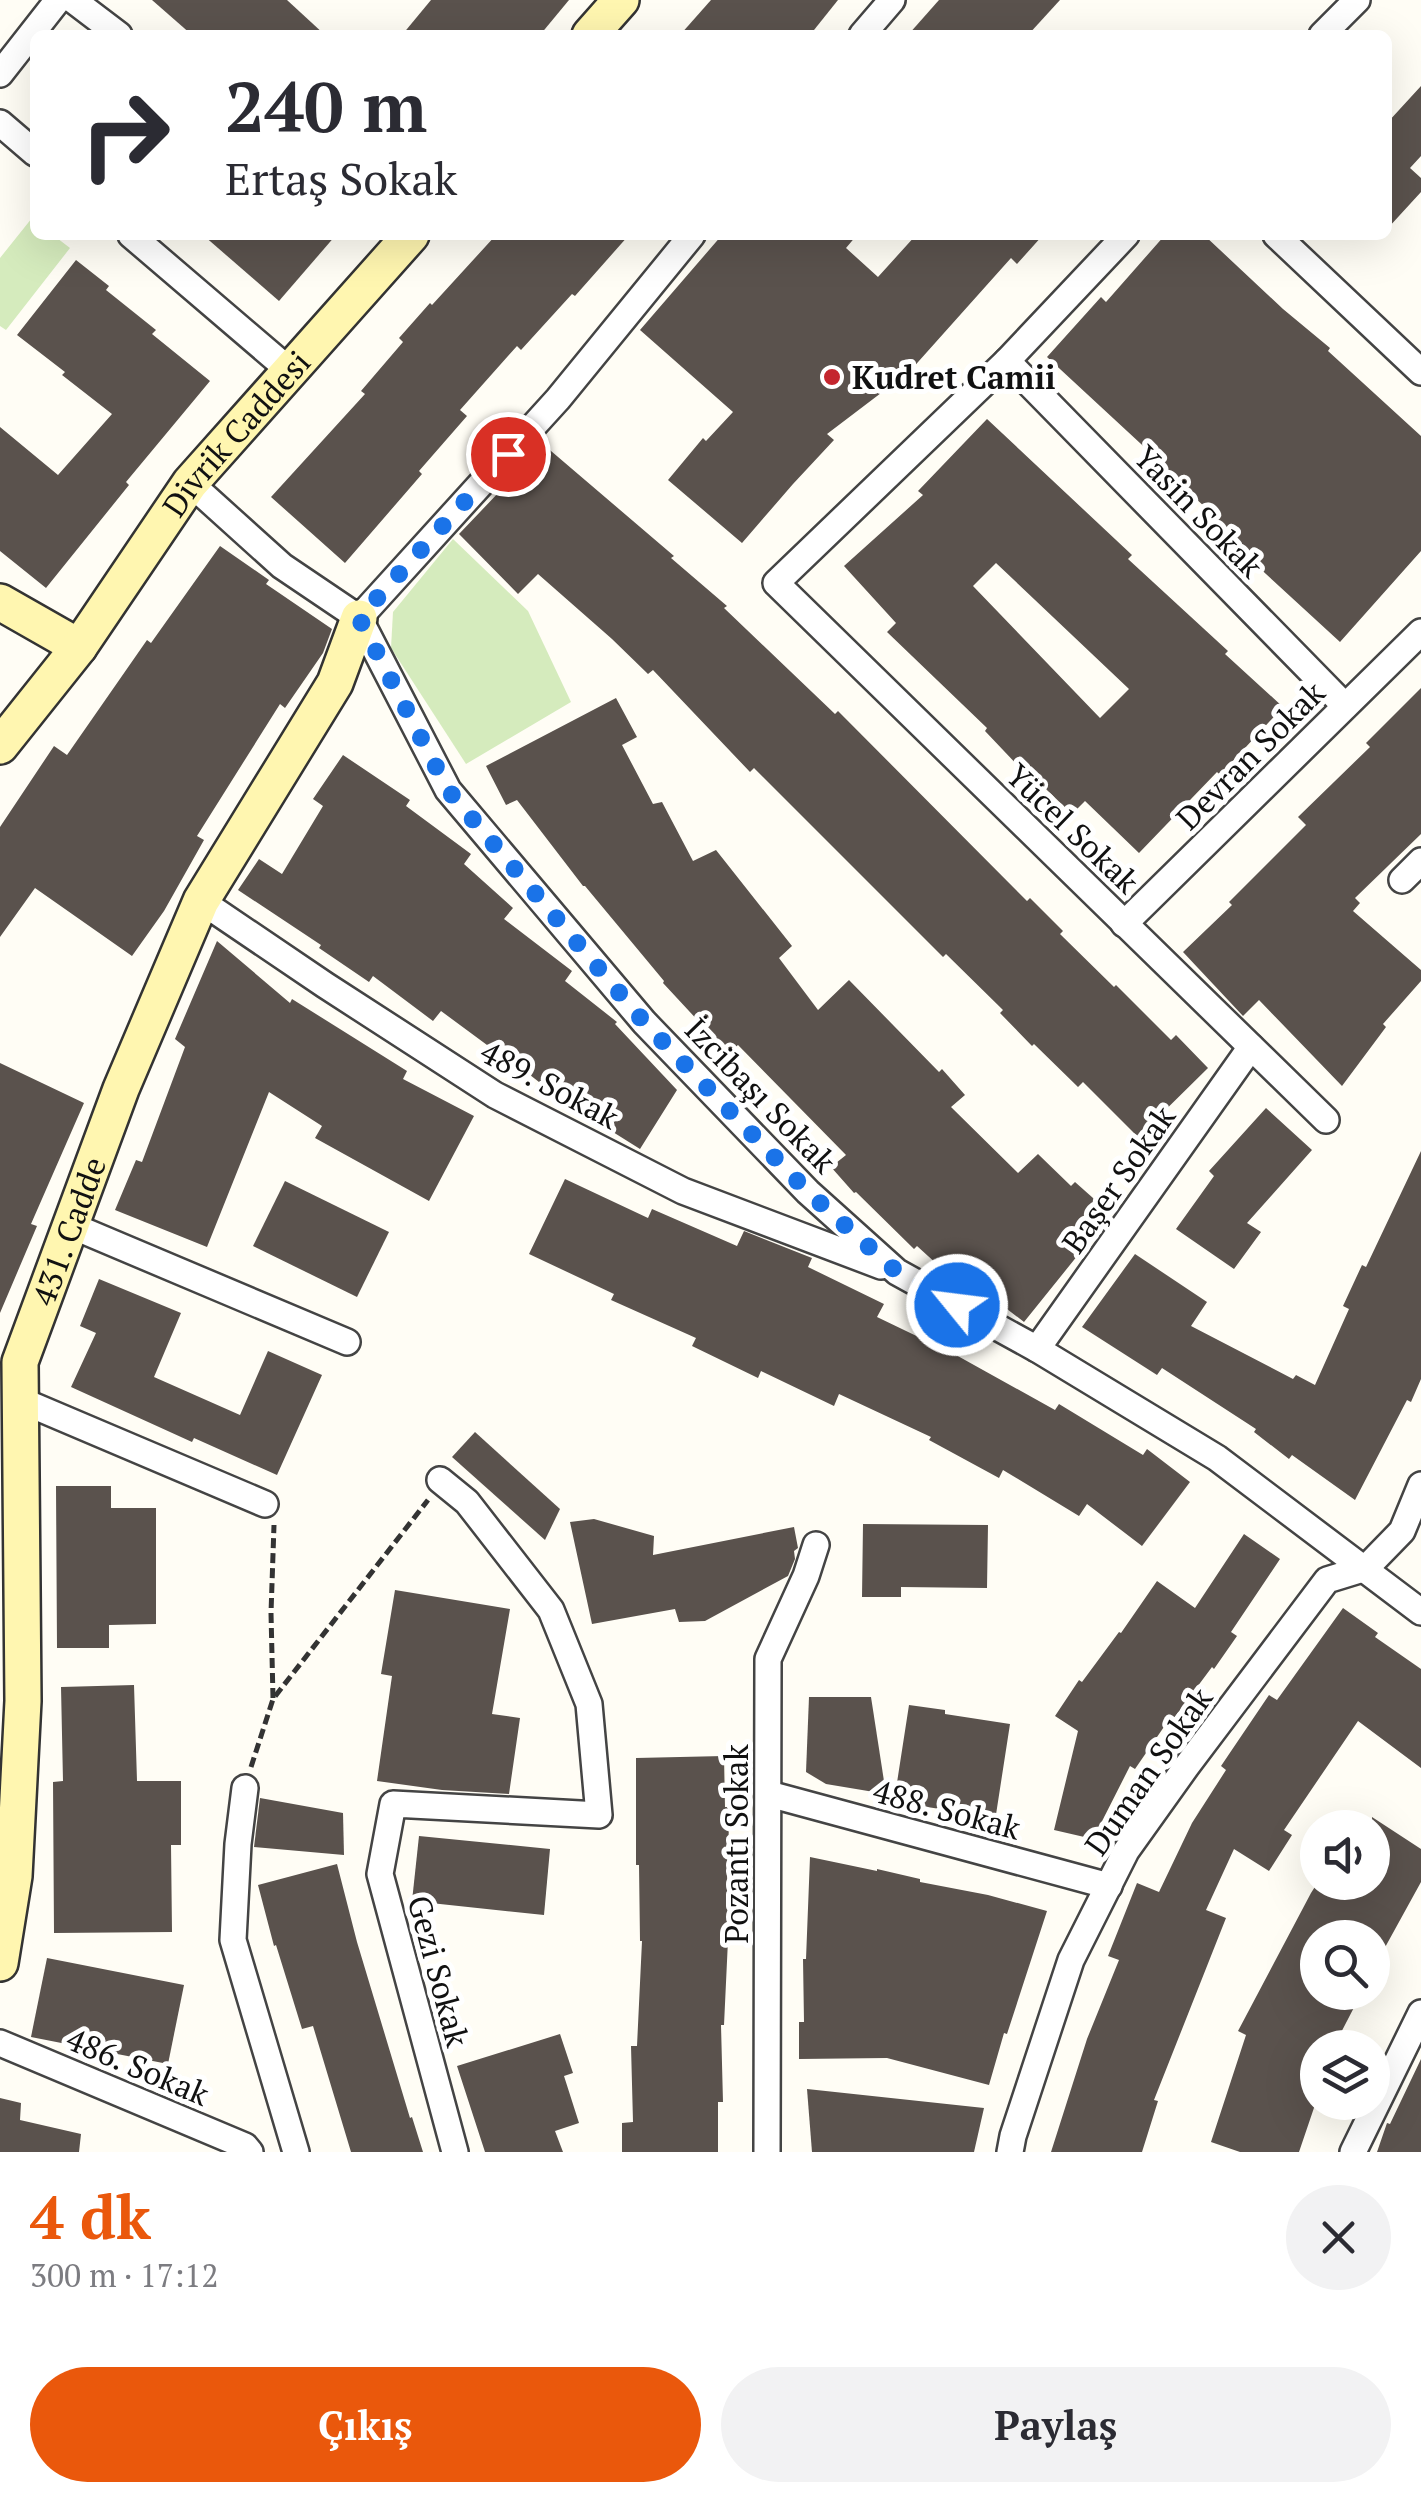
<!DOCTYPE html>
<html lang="tr">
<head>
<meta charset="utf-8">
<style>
  body { margin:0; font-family:"PT Serif",serif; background:#f2f2f3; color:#2b2b33; height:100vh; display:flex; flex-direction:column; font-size:38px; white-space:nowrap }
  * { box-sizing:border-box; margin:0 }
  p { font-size:32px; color:#7c7c81 }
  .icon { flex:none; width:55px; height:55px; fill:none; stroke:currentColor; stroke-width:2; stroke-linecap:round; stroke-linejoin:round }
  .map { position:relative; height:2152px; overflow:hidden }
  .drawer { display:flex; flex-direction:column; background:#fff; flex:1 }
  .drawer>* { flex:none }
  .top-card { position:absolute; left:30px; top:30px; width:1362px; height:210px; border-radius:15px; box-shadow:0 10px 40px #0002; background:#fff; color:#2b2b33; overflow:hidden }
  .controls { position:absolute; left:1300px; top:1810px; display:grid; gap:20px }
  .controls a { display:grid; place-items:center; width:90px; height:90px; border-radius:50%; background:#fff; box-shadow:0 10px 40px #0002; font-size:50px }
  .pin { position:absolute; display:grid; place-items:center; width:85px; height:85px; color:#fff; margin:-42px; border:5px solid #fff; border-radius:50%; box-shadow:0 2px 10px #0007 }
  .me { position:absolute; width:110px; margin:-55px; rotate:299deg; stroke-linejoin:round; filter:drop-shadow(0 0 8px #0008) }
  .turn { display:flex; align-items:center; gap:35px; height:210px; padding:0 30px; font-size:45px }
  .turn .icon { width:130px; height:130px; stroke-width:2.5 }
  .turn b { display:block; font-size:70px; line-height:85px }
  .round { display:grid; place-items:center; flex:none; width:105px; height:105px; border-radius:52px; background:#f2f2f3 }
  .summary { display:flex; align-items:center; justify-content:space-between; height:170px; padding:0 30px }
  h1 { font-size:60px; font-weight:700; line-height:75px; color:#ea580c }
  .cta { display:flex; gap:20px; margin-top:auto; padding:20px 30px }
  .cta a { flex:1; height:115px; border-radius:60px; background:#ea580c; color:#fff; font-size:40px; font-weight:700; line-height:115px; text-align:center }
  .cta a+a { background:#f2f2f3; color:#2b2b33 }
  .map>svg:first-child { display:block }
  .green { fill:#d5ebbd }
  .building { fill:#5a524d; fill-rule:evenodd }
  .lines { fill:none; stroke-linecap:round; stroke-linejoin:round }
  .street-casing { stroke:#444; stroke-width:30 }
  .secondary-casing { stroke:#333; stroke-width:40 }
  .path { stroke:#333; stroke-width:5; stroke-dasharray:10 5; stroke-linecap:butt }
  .street { stroke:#fff; stroke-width:25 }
  .secondary { stroke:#fff6b0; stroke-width:35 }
  .route { stroke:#1a73e8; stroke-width:18; stroke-dasharray:0 32.4 }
  .poi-dot { fill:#c4262e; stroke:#fff; stroke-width:4 }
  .labels { text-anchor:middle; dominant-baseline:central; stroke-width:10; stroke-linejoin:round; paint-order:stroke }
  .poi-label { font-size:32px; font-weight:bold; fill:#111; stroke:#fff; text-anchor:start }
  .street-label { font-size:32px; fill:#111; stroke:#fff }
</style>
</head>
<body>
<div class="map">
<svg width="1421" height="2152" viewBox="0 0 1421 2152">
  <rect width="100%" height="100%" fill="#fffdf5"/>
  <g class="green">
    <polygon points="32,218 35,221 35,235 53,235 70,248 6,330 0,326 0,258"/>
    <polygon points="453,539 528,611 571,702 466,764 391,648 393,612"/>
  </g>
  <g class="building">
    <polygon points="152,0 287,0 325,35 192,35"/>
    <polygon points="431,0 569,0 540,35 402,35"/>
    <polygon points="711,0 838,0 810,35 680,35"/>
    <polygon points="939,0 1060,0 1028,35 908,35"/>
    <polygon points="1421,86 1421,156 1410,168 1421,178 1421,192 1388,228 1388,122"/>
    <polygon points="203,235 336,235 279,301"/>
    <polygon points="496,235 629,235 575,296 572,294 521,350 517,346 460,410 467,416 419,471 422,474 345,563 271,497 365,394 361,391 403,342 399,338 430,303 432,305"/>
    <polygon points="722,235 857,235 846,248 878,277 916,235 1043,235 1017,264 1011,258 910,371 827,434 834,440 793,484 742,543 668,480 703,438 706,441 733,412 640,330"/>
    <polygon points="1165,235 1204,235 1283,309 1330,348 1328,351 1421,436 1421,551 1340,642 1254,563 1257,560 1203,510 1205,507 1152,459 1154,456 1047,357 1101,297 1106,302"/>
    <polygon points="76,260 109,286 106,290 156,330 152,334 210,381 126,482 129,485 46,588 0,551 0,427 58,475 112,414 62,375 65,372 17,335"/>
    <path d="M987 419 1132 555 1128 559 1228 651 1225 654 1283 707 1220 775 1217 772 1139 853 1085 801 1072 814 1024 768 1022 770 985 731 987 728 887 632 896 623 844 566 923 495 918 491ZM996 563 1129 689 1100 718 973 586Z"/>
    <polygon points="544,445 674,556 671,558 727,606 724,608 835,714 838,711 1027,901 1030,898 1063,931 1060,934 1114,987 1116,985 1171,1040 1176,1035 1208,1068 1138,1137 1083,1082 1078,1087 1034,1044 1032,1046 1000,1013 1003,1010 946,954 943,957 754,768 750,772 653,670 648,674 612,639 538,574 518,594 459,534"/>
    <polygon points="220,546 269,580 266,584 332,629 323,653 285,708 280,704 197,836 204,840 164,911 132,956 35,888 0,937 0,827 54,746 67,755 147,640 151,643"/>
    <polygon points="1421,688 1421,834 1355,898 1360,903 1353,911 1421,970 1421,981 1383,1024 1386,1027 1342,1086 1259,1000 1243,1016 1183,952 1232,905 1229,902 1306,825 1298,817 1370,747 1366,743"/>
    <polygon points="616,698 637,737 622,745 653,804 662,802 693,861 716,850 792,946 779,958 818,1010 849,980 939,1072 942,1069 965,1095 951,1107 1018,1173 1038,1154 1071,1186 1075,1182 1111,1214 1024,1322 968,1279 961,1286 917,1246 914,1249 856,1192 854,1193 831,1167 846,1155 738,1045 728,1053 663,983 664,981 585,886 583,886 517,800 506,805 486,766"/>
    <polygon points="343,755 410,800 406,806 471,854 464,864 513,908 504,919 572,971 565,981 617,1022 615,1024 677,1090 640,1149 562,1100 507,1057 506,1059 441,1011 433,1021 373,976 369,982 319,948 321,945 238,890 259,859 282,874 323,806 313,799"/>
    <polygon points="217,941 290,1003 292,999 407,1071 403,1079 474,1116 429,1201 315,1138 322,1126 269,1092 207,1247 115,1210 136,1160 142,1162 185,1047 175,1039"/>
    <polygon points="0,1063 84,1103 31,1224 37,1226 0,1313"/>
    <polygon points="1266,1108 1312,1150 1247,1223 1261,1232 1234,1269 1176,1229 1214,1176 1209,1171"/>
    <polygon points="1421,1151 1421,1379 1411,1402 1407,1400 1355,1500 1292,1455 1289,1459 1254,1432 1256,1429 1162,1368 1157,1375 1082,1327 1135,1254 1207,1302 1191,1326 1293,1379 1296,1375 1315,1385 1349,1309 1343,1306 1362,1265 1366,1267"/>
    <polygon points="565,1179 648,1218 652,1209 737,1246 744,1231 812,1258 808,1267 884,1304 877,1317 956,1355 1055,1410 1059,1404 1143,1455 1147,1449 1190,1482 1142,1546 1087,1504 1079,1516 1003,1470 999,1478 929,1440 931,1437 839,1394 834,1406 761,1371 758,1378 692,1346 696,1338 611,1300 614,1294 529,1254"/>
    <polygon points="285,1181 389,1232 357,1297 253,1246"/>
    <polygon points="99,1279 181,1313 154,1377 240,1415 268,1351 322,1375 277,1475 194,1438 192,1442 71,1387 96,1333 80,1326"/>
    <polygon points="475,1432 560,1509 545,1540 452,1457"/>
    <polygon points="56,1486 111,1486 111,1508 156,1508 156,1624 109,1625 109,1648 57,1648"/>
    <polygon points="594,1519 654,1536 653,1555 794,1527 798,1548 794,1551 795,1559 788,1576 705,1621 679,1622 675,1609 592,1624 570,1522"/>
    <polygon points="863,1524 988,1525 987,1588 901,1587 901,1597 862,1597"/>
    <polygon points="1244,1534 1280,1559 1231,1632 1237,1636 1214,1669 1212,1667 1171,1722 1168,1721 1135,1769 1130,1766 1093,1839 1054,1830 1078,1731 1055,1716 1079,1680 1082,1682 1119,1632 1121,1633 1157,1581 1195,1608"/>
    <polygon points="395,1590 510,1609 492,1714 520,1718 509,1794 442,1790 377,1781 392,1676 381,1674"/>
    <polygon points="1343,1608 1378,1633 1375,1637 1421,1669 1421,1768 1358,1721 1284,1830 1292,1835 1269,1871 1234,1849 1206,1910 1226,1918 1154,2100 1158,2101 1142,2152 1051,2152 1087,2039 1119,1960 1108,1956 1137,1883 1159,1892 1192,1823 1226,1770 1221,1766 1269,1695 1277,1700"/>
    <polygon points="134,1685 137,1781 181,1781 181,1845 171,1845 172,1932 54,1933 53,1782 63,1781 61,1687"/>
    <polygon points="809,1697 871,1697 886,1794 826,1784 806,1772"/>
    <polygon points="909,1705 945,1710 945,1714 1010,1724 995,1821 959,1816 960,1812 894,1802"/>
    <polygon points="724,1756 725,1807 730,1807 727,1867 728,1940 724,2025 721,2025 723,2102 718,2102 718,2152 622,2152 622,2123 633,2122 631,2046 637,2046 642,1941 640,1941 639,1865 636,1865 636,1758"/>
    <polygon points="260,1798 343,1813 344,1855 254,1847"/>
    <polygon points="1372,1817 1421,1849 1421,1882 1372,1971 1372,1938 1318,1938 1318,1992 1362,1992 1333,2048 1318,2048 1318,2096 1299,2152 1240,2152 1211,2142 1246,2035 1238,2031 1311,1893 1318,1882 1372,1882"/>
    <polygon points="419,1836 550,1849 544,1915 412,1901"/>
    <polygon points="810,1857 877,1871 877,1869 920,1879 920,1882 988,1895 1047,1911 1007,2034 1004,2033 989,2085 887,2058 799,2059 799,2022 804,2022 803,1959 806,1959"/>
    <polygon points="337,1864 357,1942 410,2118 412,2117 423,2152 351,2152 313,2026 302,2029 276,1945 274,1946 258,1885"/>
    <polygon points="47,1958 184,1985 168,2064 31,2037"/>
    <polygon points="560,2034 573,2073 564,2076 579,2123 555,2131 563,2152 485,2152 457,2066"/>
    <polygon points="1421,2059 1421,2152 1377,2152 1387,2123 1390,2124"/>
    <polygon points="807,2089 984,2108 974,2152 812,2152"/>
    <polygon points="0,2098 21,2103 20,2120 81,2134 79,2152 0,2152"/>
  </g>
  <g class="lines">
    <g class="street-casing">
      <g id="street">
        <polyline points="73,0 119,35"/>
        <polyline points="862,35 892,0"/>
        <polyline points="1322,35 1357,0"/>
        <polyline points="0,74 58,0"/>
        <polyline points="0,123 35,153"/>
        <polyline points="131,235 290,371"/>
        <polyline points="1126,235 1007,361 776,583 1326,1120"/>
        <polyline points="1276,235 1421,372"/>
        <polyline points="1007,361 1345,706"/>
        <polyline points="190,483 282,566 359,618 448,790 644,1022 808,1192 897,1272 1037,1349 1217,1458 1421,1612"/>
        <polyline points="359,618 558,399 692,235"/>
        <polyline points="1402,880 1421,861"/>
        <polyline points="201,901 325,985 495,1095 683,1191 881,1266"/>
        <polyline points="1124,924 1421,632"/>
        <polyline points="70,1225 347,1342"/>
        <polyline points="1037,1349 1251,1047"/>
        <polyline points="20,1400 265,1504"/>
        <polyline points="440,1480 467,1502 551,1610 589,1704 599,1815 393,1804 380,1874 455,2152"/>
        <polyline points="245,1788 238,1844 233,1940 296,2152"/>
        <polyline points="769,1794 1109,1886"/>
        <polyline points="0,2043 245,2146 250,2152"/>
        <polyline points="767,2152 768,1659 806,1576 816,1545"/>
        <polyline points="1010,2152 1013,2136 1071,1960 1126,1851 1186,1767 1327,1580 1366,1568 1402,1531 1421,1485"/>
        <polyline points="1353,2152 1421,2013"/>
      </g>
    </g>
    <g class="secondary-casing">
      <g id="secondary">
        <polyline points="590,35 621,0"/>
        <polyline points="0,602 79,647"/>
        <path id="s1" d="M0 746 79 647 190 483 411 235"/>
        <path id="s2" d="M0 1963 14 1876 23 1701 20 1362 121 1089 201 901 335 683 359 618"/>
      </g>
    </g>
    <g class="path">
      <polyline points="273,1698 271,1613 274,1525"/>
      <polyline points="251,1767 273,1699 428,1500"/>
    </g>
    <use href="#street" class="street"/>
    <use href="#secondary" class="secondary"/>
  </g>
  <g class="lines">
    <polyline class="route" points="508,454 359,618 448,790 644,1022 808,1192 897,1272 957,1305"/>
  </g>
  <circle class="poi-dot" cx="832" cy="377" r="10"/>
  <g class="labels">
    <g class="poi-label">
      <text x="852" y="377">Kudret Camii</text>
    </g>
    <g class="street-label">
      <text stroke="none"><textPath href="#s1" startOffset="392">Divrik Caddesi</textPath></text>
      <text transform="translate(1199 511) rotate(46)">Yasin Sokak</text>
      <text transform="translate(1250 755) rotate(-45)">Devran Sokak</text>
      <text transform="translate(1073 828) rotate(44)">Yücel Sokak</text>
      <text transform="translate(550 1084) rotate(28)">489. Sokak</text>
      <text transform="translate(761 1095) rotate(46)">İzcibaşı Sokak</text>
      <text transform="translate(1118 1179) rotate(-55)">Başer Sokak</text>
      <text stroke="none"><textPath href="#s2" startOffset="742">431. Cadde</textPath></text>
      <text transform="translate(1148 1771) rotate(-55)">Duman Sokak</text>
      <text transform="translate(947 1809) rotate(15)">488. Sokak</text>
      <text transform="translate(736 1844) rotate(-90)">Pozantı Sokak</text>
      <text transform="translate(439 1971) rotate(75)">Gezi Sokak</text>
      <text transform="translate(138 2066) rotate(23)">486. Sokak</text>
    </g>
  </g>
</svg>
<div class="controls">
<a><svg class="icon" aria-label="sound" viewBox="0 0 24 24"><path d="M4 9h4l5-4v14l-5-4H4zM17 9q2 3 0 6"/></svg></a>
<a><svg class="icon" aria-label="search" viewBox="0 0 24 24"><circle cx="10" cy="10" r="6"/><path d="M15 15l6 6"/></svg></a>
<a><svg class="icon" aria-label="layers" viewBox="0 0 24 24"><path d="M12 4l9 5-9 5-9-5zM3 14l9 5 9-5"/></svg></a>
</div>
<div class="pin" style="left:508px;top:454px;background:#d93025"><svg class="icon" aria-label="arrive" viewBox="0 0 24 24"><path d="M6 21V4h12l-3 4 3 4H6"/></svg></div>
<svg class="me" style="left:957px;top:1305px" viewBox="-20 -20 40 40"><circle r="17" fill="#1a73e8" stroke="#fff" stroke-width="3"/><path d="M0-11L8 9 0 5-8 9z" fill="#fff"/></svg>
<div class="top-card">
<div class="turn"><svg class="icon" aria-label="right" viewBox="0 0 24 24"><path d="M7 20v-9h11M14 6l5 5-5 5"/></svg><div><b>240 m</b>Ertaş Sokak</div></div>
</div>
</div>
<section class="drawer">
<div class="summary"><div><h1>4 dk</h1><p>300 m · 17:12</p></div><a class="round"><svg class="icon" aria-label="close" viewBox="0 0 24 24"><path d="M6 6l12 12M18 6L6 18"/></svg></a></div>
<div class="cta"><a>Çıkış</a><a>Paylaş</a></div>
</section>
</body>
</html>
